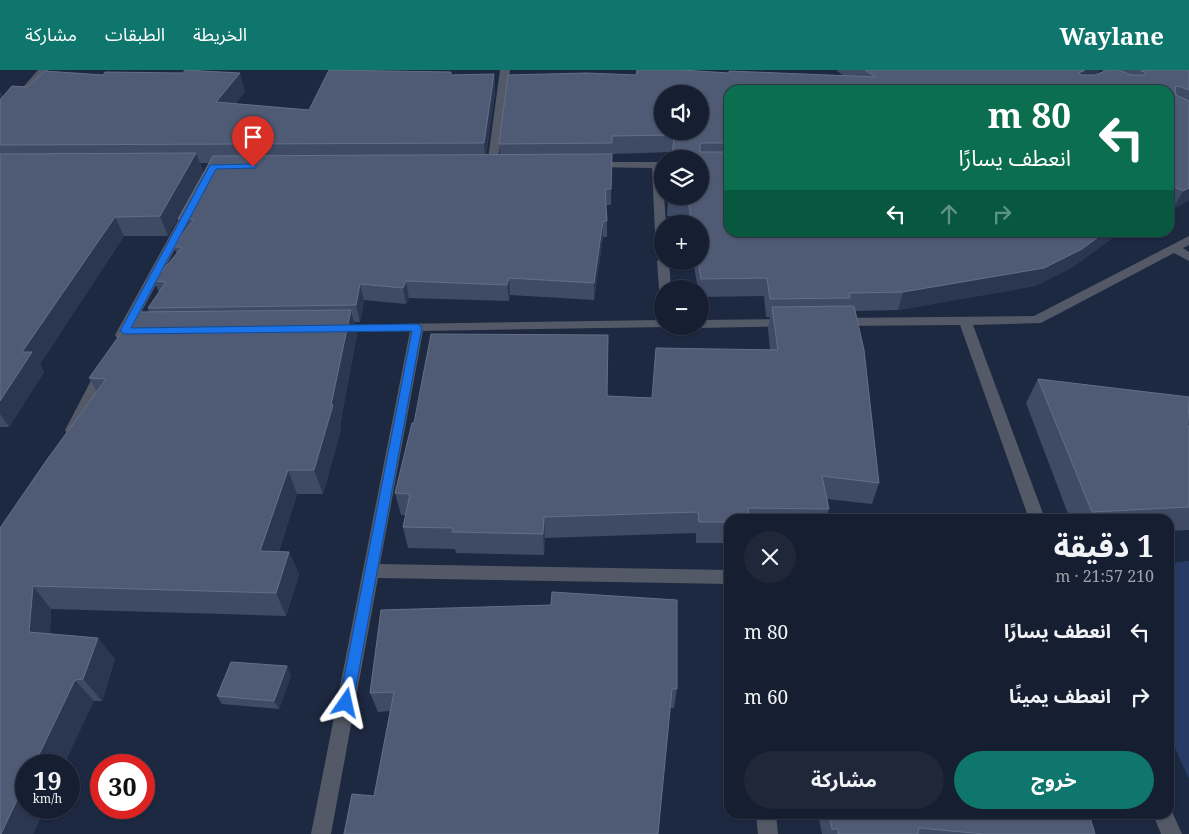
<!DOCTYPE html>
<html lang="ar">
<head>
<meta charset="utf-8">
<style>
  body { margin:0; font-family:"Noto Serif","Noto Sans Arabic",serif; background:#1f2739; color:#f1f3f6; direction:rtl; height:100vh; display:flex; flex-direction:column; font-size:19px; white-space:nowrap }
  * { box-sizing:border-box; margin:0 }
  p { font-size:16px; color:#9ea2ab }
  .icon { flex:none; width:28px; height:28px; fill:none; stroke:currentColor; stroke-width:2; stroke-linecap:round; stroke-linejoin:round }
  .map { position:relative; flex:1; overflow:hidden; direction:ltr }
  .sheet { position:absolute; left:724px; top:444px; width:450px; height:305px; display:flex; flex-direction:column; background:#161f31; border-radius:15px; box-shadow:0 1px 4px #0004,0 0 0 1px #353d4d; direction:rtl }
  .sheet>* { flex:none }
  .guide { position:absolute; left:724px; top:15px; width:450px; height:152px; border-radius:15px; box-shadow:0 1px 4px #0004,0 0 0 1px #353d4d; direction:rtl; background:#0b6e4f; color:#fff; overflow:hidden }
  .buttons { position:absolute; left:654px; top:15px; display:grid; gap:10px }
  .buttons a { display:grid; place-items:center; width:55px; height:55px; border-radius:50%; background:#161f31; box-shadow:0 1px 4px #0004,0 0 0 1px #353d4d; font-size:25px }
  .speed { position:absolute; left:15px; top:684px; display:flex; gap:10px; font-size:25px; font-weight:700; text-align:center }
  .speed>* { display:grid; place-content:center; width:65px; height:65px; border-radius:50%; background:#161f31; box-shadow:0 1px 4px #0004,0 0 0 1px #353d4d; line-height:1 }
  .speed small { font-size:12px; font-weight:400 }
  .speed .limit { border:8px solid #d22; background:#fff; color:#111 }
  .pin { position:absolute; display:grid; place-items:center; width:42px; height:42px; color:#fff; margin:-51px -21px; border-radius:50% 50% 50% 0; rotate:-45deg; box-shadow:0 0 5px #0007 }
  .pin .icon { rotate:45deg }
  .me { position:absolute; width:55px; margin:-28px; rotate:11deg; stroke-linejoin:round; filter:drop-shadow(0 0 4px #0008) }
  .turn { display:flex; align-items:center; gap:18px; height:105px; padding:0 20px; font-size:22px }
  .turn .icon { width:65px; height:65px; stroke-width:2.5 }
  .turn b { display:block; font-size:35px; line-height:42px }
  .lanes { display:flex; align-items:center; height:48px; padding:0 20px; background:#0003; justify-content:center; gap:25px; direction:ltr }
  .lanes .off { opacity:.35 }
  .round { display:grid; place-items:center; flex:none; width:52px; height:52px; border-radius:26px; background:#1f2739 }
  .overview { display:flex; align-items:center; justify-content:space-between; height:85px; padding:0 20px }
  h1 { font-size:30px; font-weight:700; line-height:38px }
  .action { display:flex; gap:10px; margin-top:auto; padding:10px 20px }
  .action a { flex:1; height:58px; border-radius:30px; background:#0f766e; color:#fff; font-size:20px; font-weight:700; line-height:58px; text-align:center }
  .action a+a { background:#1f2739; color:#f1f3f6 }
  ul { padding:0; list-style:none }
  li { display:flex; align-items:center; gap:15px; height:65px; padding:0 20px }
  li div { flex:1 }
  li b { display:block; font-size:19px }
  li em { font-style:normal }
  header { display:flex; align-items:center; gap:30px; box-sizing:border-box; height:70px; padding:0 25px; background:#0f766e; color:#fff }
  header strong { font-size:24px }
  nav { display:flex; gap:28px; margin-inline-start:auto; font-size:18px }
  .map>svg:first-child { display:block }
  .green { fill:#283b66 }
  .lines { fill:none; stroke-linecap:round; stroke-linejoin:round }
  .minor { fill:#535966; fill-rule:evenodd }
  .wall { fill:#3f4b65 }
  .shaded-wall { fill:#2b3751 }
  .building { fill:#4f5b74; stroke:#646f87; fill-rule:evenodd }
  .route { fill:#1a73e8; stroke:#114b97 }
</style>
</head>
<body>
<header>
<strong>Waylane</strong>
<nav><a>الخريطة</a><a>الطبقات</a><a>مشاركة</a></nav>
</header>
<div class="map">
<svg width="1189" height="764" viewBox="0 0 1189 764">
  <rect width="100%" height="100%" fill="#1d2941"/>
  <polygon class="green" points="1189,491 1189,709 1169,665 1169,493"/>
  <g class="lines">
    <g class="minor">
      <polygon points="38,0 48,0 4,52 0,53 0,44"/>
      <polygon points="500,0 510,0 497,96 492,99 487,96"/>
      <polygon points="591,92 662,92 662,126 664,126 666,154 662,154 662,191 669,191 671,219 662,219 662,222 659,219 657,191 662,188 656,184 652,98 587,97 586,95 587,93"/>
      <polygon points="191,135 197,138 129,265 127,268 117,268 115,265 185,138"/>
      <polygon points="1189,166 1189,175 1183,178 1189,182 1189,191 1174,183 1041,253 973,255 1045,449 1029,449 960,255 838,256 831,252 838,248 1034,246"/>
      <polygon points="790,249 797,253 795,256 700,258 695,256 700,256 700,250"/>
      <polygon points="662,250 662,256 667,257 423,261 380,494 729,500 729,514 378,508 331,764 311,764 410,261 337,262 330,258 332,255"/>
      <polygon points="103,296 108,298 110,301 79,360 77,364 72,365 67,364 65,360 96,301 98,298"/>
      <polygon points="1169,736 1170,737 1182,764 1161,764 1153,744 1169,744"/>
      <polygon points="756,744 776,744 778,764 758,764"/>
    </g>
  </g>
  <g class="wall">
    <polygon points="837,0 1099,0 1097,5 1104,2 1100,0 1189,0 1189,130 1173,139 1169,136 1169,20 729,20 729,162 1120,162 1073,197 1035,216 898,240 855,241 879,413 872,434 827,429 829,439 826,449 729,449 729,473 696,473 696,463 545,468 544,485 456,483 455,479 408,478 403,457 406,445 401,445 395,423 607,326 652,328 770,280 768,259 770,247 766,247 764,226 700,227 700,219 698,219 693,191 700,191 700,154 687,154 686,147 667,146 672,82 612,84 611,135 606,135 607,151 607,167 603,167 594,230 510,225 509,231 409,228 406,234 364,230 360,252 354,252 357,264 340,355 341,359 323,424 297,424 279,481 289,482 299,505 286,546 51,539 50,563 115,589 102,631 94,631 26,738 45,738 33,764 0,764 0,458 97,322 89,308 149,242 148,238 159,222 154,211 177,184 174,177 184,163 178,149 209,93 200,93 203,102 168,166 124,166 40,294 44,302 9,357 0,357 0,22 3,27 245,21 235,34 309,40 452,5 494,4 495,22 486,85 500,85 499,74 636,5 729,3 844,6 837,1"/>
    <polygon points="1038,309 1188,355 1189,358 1189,460 1169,461 1169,449 1070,449 1026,333"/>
    <polygon points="381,540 677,619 674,638 670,638 374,726 390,641 378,642 370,623"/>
    <polygon points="291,605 279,639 222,634 217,626"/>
    <polygon points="818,744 1089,744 1095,764 822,764"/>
  </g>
  <g class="shaded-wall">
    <polygon points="1085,0 1099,0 1095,9 1072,20 1079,3"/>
    <polygon points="240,3 245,21 222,51 216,32"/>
    <polygon points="494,4 495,22 485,91 484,73"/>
    <polygon points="0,22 6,34 0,42"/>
    <polygon points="196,83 203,102 168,166 160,146"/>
    <polygon points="1189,118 1189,130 1173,139 1183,121"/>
    <polygon points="115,147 124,166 40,294 44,302 9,357 0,344 0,331 22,282"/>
    <polygon points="603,151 603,167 594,230 594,213"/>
    <polygon points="1105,162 1120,162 1073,197 1035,216 898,240 903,222"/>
    <polygon points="509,208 510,225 509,231 507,215"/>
    <polygon points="406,211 409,228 406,234 403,218"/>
    <polygon points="360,214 364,230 360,252 356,235"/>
    <polygon points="351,240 357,264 340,355 341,359 323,424 314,400 331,335"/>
    <polygon points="288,400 297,424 271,504 260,481"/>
    <polygon points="544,447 545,468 544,485 543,464"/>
    <polygon points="289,482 299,505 286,546 276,523"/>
    <polygon points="33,516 51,539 49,584 29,562"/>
    <polygon points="98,568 115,589 102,631 83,609"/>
    <polygon points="287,596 291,605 279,639 274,631"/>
    <polygon points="75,610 94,631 64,695 34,695"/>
    <polygon points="26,711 26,738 45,738 33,764 1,764"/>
  </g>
  <g class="building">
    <polygon points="185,0 240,3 216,32 309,40 329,0 451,2 451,5 494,4 484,73 0,75 0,30 12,16 27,17 45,1 103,5 105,2 183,3"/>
    <path d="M637 0H682L729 3V1L876 7 865 0H1085L1079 3 1081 5H1095L1108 0H1119L1131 5H1145L1146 3 1140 0H1189V20L1178 16 1175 17 1176 25 1189 31V118L1183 121 1171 115 1169 117V20H729V73H702L700 75V82H729V162H1105L1082 179 1044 198 903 222 849 223 850 228 770 229 767 208 701 209 698 191H700V154H692L688 130 669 129V126H700V89H672L674 65 612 66V73L499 74 508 5 586 3 636 5ZM662 24H700V61H662Z"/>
    <polygon points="196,83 160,146 115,147 22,282 32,282 0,331 0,84"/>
    <polygon points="612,84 611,119 605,119 607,151 603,151 594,213 509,208 507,215 406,211 403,218 360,214 356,235 148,238 166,212 154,211 182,177 174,177 194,149 178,149 213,86"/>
    <polygon points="854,236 864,280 879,413 822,406 829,439 748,438 750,449 729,449 729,452 699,452 698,442 544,447 543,464 452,462 453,458 403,457 410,424 395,423 412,353 414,353 431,264 608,265 607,326 652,328 656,278 778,280 772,237"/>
    <polygon points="351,240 331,335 333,335 314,400 288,400 260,481 289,482 276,523 33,516 29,562 98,568 83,609 75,610 34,695 26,695 26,711 1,764 0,764 0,458 46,391 106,309 89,308 136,242"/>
    <polygon points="1038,309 1189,327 1188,355 1189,358 1189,437 1092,442"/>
    <polygon points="552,522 677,530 677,619 672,619 658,764 344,764 352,724 374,726 394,622 370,623 381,540 551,535"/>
    <polygon points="231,592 287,596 274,631 217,626"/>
    <polygon points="829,744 1089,744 1095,764 984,764 919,758 918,764 838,764 838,759 832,759"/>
  </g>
  <polygon class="route" points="253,94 256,95 256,98 216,99 131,258 417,254 422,257 353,633 351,637 346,639 341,637 339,633 412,261 125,264 120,261 210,95"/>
</svg>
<div class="buttons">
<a><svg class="icon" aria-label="sound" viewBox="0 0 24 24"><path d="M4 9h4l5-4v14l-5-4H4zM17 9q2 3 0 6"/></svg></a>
<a><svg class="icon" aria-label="layers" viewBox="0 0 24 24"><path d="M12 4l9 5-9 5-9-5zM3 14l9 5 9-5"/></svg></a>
<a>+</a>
<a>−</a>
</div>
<div class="speed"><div>19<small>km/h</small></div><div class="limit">30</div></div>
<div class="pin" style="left:253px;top:97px;background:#d93025"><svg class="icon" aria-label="arrive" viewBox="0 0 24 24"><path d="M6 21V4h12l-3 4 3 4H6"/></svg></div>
<svg class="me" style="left:346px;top:633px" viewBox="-20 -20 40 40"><path d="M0-17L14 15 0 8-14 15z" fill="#1a73e8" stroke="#fff" stroke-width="4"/></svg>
<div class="guide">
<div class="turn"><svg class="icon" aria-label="left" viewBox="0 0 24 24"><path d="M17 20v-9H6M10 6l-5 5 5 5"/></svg><div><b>80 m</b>انعطف يسارًا</div></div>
<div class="lanes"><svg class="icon" aria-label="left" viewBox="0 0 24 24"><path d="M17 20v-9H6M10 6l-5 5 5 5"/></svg><svg class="icon off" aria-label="ahead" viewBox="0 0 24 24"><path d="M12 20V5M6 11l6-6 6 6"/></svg><svg class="icon off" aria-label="right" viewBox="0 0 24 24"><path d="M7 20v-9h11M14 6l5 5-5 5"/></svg></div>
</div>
<section class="sheet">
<div class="overview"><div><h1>1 دقيقة</h1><p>210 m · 21:57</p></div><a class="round"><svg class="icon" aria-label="close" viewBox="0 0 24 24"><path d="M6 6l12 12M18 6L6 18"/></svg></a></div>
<ul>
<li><svg class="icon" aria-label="left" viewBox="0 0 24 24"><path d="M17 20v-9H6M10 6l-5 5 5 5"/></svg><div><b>انعطف يسارًا</b></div><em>80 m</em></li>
<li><svg class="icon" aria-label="right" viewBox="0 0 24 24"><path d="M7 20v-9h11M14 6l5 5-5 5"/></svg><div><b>انعطف يمينًا</b></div><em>60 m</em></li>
</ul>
<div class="action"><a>خروج</a><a>مشاركة</a></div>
</section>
</div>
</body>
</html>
